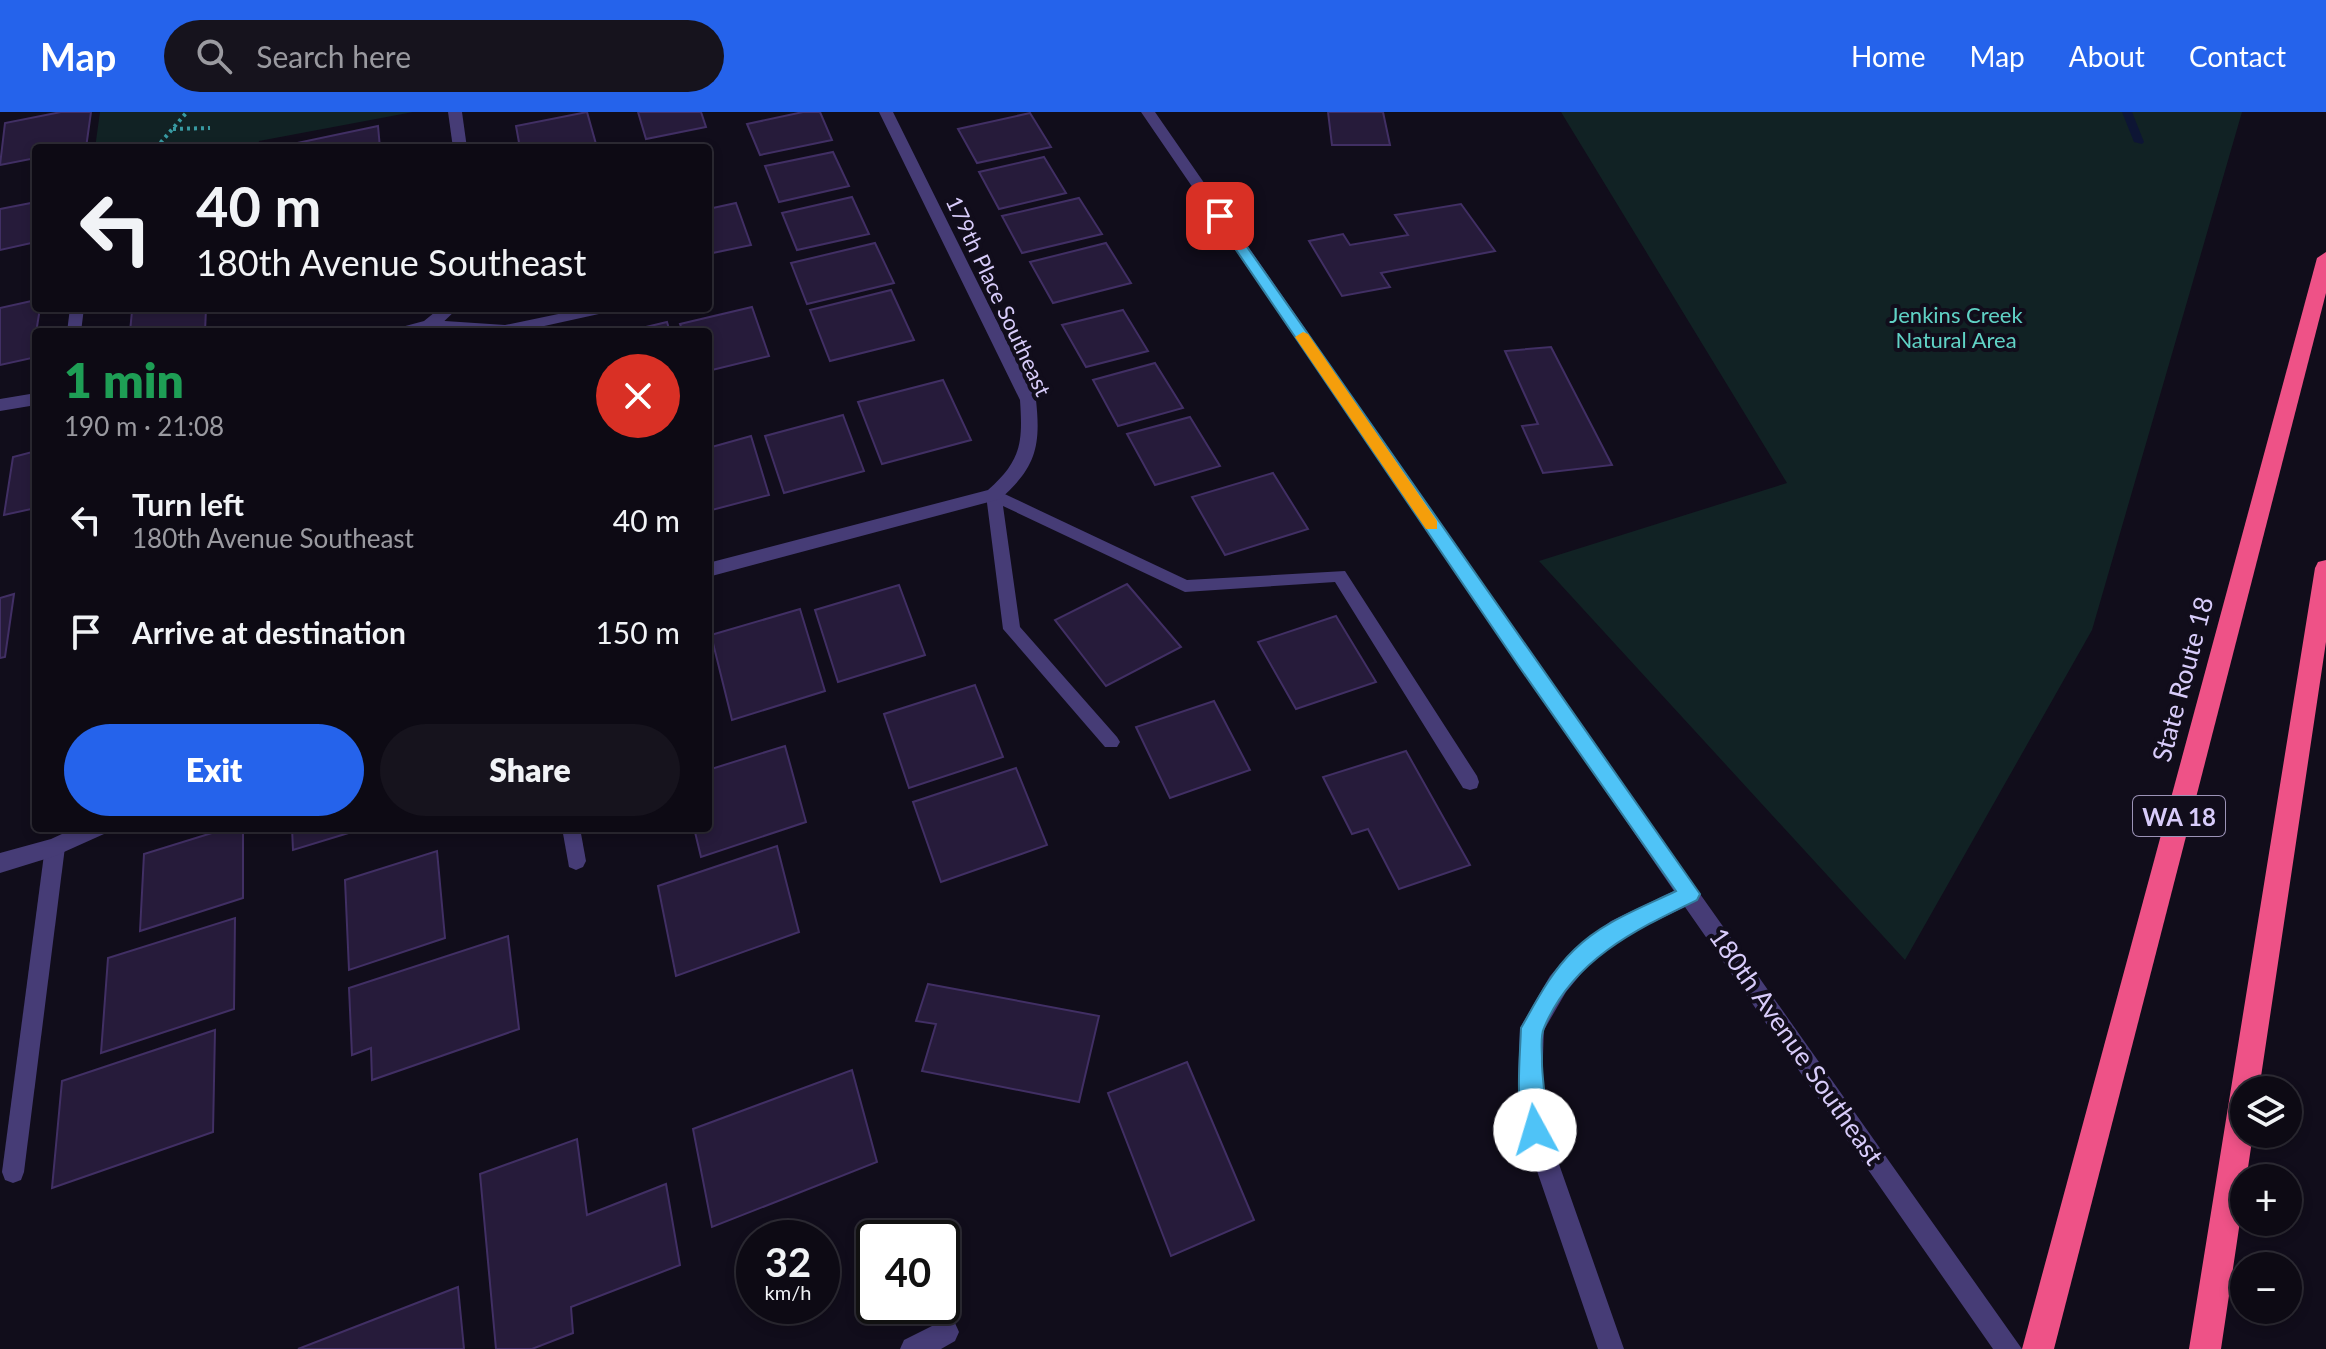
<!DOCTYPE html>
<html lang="en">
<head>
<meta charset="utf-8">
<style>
  body { margin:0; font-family:Lato,sans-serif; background:#16131d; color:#f1f3f6; height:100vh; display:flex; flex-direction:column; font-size:30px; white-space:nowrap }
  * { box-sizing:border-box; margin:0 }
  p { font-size:26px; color:#9a9aa0 }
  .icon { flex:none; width:44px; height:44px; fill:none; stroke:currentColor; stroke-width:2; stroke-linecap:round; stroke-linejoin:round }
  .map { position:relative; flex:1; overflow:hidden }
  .panel { position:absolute; left:32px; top:216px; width:680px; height:504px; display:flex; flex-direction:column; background:#0d0a14; border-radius:8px; box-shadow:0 4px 12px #0003,0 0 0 2px #2d2b34 }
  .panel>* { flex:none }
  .banner { position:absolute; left:32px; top:32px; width:680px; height:168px; border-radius:8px; box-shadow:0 4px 12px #0003,0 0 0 2px #2d2b34; background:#0d0a14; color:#f1f3f6; overflow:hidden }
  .fabs { position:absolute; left:2230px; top:964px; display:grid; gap:16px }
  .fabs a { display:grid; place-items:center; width:72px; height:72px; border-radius:50%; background:#0d0a14; box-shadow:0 4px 12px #0003,0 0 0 2px #2d2b34; font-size:40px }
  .speed { position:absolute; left:736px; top:1108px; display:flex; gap:16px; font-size:40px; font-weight:700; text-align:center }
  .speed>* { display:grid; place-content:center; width:104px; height:104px; border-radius:50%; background:#0d0a14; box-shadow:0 4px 12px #0003,0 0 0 2px #2d2b34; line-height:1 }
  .speed small { font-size:20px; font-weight:400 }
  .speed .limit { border:4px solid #111; border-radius:12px; background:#fff; color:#111 }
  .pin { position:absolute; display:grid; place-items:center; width:68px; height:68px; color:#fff; margin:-34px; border-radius:16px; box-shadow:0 4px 12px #0006 }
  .me { position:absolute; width:88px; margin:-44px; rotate:354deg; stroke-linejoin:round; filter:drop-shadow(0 0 6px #0008) }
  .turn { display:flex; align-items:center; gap:28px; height:168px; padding:0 32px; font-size:36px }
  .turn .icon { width:104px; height:104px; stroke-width:2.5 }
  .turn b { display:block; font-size:56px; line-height:68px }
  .round { display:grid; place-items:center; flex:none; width:84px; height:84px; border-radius:42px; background:#16131d }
  .overview { display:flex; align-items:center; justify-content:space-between; height:136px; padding:0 32px }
  h1 { font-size:48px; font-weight:800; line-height:60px; color:#1e9e55 }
  .button { display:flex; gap:16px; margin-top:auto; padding:16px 32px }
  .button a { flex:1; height:92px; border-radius:48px; background:#2563eb; color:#fff; font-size:32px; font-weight:800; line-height:92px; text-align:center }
  .button a+a { background:#16131d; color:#f1f3f6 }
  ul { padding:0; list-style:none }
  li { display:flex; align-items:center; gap:24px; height:112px; padding:0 32px }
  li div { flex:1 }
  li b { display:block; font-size:30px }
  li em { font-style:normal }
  header { display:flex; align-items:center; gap:48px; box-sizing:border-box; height:112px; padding:0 40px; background:#2563eb; color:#fff }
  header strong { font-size:38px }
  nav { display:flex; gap:44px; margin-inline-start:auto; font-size:28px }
  .search { width:560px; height:72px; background:#16131d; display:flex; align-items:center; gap:20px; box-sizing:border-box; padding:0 28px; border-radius:44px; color:#9a9aa0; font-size:30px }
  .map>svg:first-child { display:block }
  .green { fill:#112224 }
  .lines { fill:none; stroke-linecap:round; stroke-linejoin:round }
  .stream { fill:#0d1534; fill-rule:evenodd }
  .building { fill:#261b3a; stroke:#412f64; stroke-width:2 }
  .path { stroke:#389aa2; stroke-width:4; stroke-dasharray:3 4; stroke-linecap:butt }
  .service { fill:#463c76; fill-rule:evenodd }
  .minor { fill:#463c76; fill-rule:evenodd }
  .tertiary { fill:#463c76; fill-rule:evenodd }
  .motorway { fill:#ee5287; fill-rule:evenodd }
  .route { fill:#4fc3f7; stroke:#337fa1; stroke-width:2 }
  .slow { fill:#f59e0b }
  .labels { text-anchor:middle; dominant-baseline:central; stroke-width:8; stroke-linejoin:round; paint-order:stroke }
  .far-street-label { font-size:22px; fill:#d8ccfa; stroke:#110d1b }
  .far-park-label { font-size:22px; fill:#60d2c5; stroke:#110d1b }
  .shield { fill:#110d1b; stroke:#9c93b7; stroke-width:2 }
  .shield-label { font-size:24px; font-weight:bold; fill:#d8ccfa }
  .street-label { font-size:26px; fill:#d8ccfa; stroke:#110d1b }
</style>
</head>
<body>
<header>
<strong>Map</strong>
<div class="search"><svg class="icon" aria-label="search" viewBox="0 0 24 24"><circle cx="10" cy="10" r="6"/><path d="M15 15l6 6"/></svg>Search here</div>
<nav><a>Home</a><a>Map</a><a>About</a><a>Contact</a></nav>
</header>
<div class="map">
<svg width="2326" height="1237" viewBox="0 0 2326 1237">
  <rect width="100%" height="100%" fill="#110d1b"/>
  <g class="green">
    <polygon points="100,0 413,0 259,29 258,36 95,36"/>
    <polygon points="1561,0 2242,0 2092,518 1905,848 1539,449 1787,371"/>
  </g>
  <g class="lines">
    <polygon class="stream" points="2122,0 2132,0 2144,30 2142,32 2134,30"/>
  </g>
  <g class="building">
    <polygon points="61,0 91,0 86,36 36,36 36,46 0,53 5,11"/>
    <polygon points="587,0 596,32 579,36 520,36 516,14"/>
    <polygon points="638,0 701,0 706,15 646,27"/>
    <polygon points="803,0 820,0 832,28 760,43 747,12"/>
    <polygon points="1328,0 1383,0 1390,33 1332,33"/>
    <polygon points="1030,1 1051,35 977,51 958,17"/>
    <polygon points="378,14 380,36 297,36 297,31"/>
    <polygon points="833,40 849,74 779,90 765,54"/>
    <polygon points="1044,45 1066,81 999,97 979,60"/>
    <polygon points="852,85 869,122 797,138 782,101"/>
    <polygon points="1079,86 1102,122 1022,141 1002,104"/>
    <polygon points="36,90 36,130 0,138 0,97"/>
    <polygon points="736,91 751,133 708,142 708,97"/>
    <polygon points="1461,92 1495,139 1381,161 1390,175 1342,184 1309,129 1343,122 1350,133 1408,123 1395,103"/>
    <polygon points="875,131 894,171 807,192 791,151"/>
    <polygon points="1106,131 1131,171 1053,191 1030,150"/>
    <polygon points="891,178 914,228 830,249 810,198"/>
    <polygon points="36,188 36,196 40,196 32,246 0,253 0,196"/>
    <polygon points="752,195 769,244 708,259 708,220 683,220 680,212"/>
    <polygon points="146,196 206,196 205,220 130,220 132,199"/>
    <polygon points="1123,198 1148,239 1086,255 1062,213"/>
    <polygon points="667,210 670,220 625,220"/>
    <polygon points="1551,235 1612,353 1543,361 1522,314 1538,312 1505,239"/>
    <polygon points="1155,251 1183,296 1118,314 1093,268"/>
    <polygon points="943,268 971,328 882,352 858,290"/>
    <polygon points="843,303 864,359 784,381 765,324"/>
    <polygon points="1190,305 1220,354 1155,373 1127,322"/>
    <polygon points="751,324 769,383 708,399 708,336"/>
    <polygon points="36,339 36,396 4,403 13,345"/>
    <polygon points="1273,361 1308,417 1225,443 1192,385"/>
    <polygon points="1127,472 1181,535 1106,574 1055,508"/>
    <polygon points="899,473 925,543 838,570 815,498"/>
    <polygon points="14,482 5,545 0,546 0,486"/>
    <polygon points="800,497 825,579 732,608 711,523"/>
    <polygon points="1336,504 1376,570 1296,597 1258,530"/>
    <polygon points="975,573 1003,645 909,676 884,602"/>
    <polygon points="1214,589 1250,658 1170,686 1136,615"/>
    <polygon points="785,634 806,710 701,745 694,716 708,716 708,658"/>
    <polygon points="1406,639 1470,753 1399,777 1368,717 1352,722 1323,665"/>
    <polygon points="1016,656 1047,733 941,770 913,690"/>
    <polygon points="228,716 243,716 243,786 140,819 144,742"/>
    <polygon points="292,716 365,716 293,738"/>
    <polygon points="777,734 799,820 676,864 658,774"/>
    <polygon points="437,739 445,826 349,858 345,768"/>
    <polygon points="235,806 234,897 101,941 108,846"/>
    <polygon points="508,824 519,917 372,968 371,936 352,943 349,876"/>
    <polygon points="928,872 1099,904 1079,990 922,959 936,912 916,909"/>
    <polygon points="215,918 213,1020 52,1076 62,969"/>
    <polygon points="1187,950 1254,1108 1171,1144 1108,981"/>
    <polygon points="852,958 877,1050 712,1115 693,1017"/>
    <polygon points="577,1027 587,1103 666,1072 680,1153 571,1195 573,1221 532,1237 496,1237 480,1062"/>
    <polygon points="458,1175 464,1237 298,1237"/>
  </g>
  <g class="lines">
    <g class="path">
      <polyline points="173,17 210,16"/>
      <polyline points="156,36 187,0"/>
    </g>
    <g class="service">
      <polygon points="70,196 84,196 81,220 67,220"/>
      <polygon points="587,196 615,196 608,200 517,220 430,218 423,213 430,208 505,213"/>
      <polygon points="994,377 1187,468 1345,459 1477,664 1479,670 1477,676 1470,678 1463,676 1335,470 1185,480 1003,394 1020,515 1117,625 1120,630 1117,635 1105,635 1003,517 986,383"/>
      <polygon points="562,716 580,716 586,749 583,755 576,758 569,755"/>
      <polygon points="55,727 62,729 65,735 24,1060 21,1068 13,1071 5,1068 2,1060 45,735 48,729"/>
    </g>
    <g class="minor">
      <polygon points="448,0 462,0 467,36 453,36"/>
      <path d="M879 0H893L1036 288C1041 334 1036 356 1000 387L708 465V451L988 378C1021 349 1023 331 1020 288Z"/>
      <polygon points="440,196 458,196 436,217 396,220 398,216 424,209"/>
      <polygon points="36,281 36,293 0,299 0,287"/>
      <polygon points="75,716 108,716 104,722 55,744 0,761 0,741 51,727"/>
      <polygon points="946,1207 955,1211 959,1220 955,1229 941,1237 900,1237 904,1228"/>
    </g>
    <polygon class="tertiary" points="1141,0 1155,0 1531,543 2022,1237 1993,1237 1685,795 1627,823 1590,851 1566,880 1544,918 1542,970 1547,1018 1624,1237 1598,1237 1523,1018 1518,970 1520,916 1550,864 1574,837 1611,809 1674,779"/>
    <g class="motorway">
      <polygon points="2326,140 2326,181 2054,1237 2022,1237 2317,146"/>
      <polygon points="2326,448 2326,530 2259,978 2244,978 2244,1022 2253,1022 2221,1237 2189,1237 2315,456 2318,450"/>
    </g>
  </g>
  <path class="route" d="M1215 102H1224L1700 782 1697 788C1635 818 1572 848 1544 916 1540 925 1542 937 1542 947 1541 968 1551 1008 1543 1026L1535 1029 1528 1026C1514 994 1520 951 1521 916L1525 909C1539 884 1553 858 1574 838 1602 810 1641 796 1676 779L1518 553 1213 104Z"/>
  <polygon class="slow" points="1303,220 1308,222 1437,409 1437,417 1426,417 1295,225"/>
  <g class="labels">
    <g class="far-street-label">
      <text transform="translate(999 184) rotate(65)">179th Place Southeast</text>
    </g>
    <g class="far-park-label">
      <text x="1956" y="202">Jenkins Creek<tspan x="1956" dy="25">Natural Area</tspan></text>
    </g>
    <rect class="shield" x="2133" y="684" width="92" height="40" rx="6"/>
    <g class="shield-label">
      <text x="2179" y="704">WA 18</text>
    </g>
    <g class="street-label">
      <text transform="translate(2182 567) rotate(-75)">State Route 18</text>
      <text transform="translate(1797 934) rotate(55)">180th Avenue Southeast</text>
    </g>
  </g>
</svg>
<div class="fabs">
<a><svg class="icon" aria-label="layers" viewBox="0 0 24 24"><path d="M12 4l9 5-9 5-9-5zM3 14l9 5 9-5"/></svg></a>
<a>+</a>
<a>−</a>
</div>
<div class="speed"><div>32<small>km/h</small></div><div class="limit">40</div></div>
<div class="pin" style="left:1220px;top:104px;background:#d93025"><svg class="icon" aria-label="arrive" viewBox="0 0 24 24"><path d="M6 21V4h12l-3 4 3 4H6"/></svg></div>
<svg class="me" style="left:1535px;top:1018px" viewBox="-20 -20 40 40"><circle r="19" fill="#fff"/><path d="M0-13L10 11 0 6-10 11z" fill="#4fc3f7"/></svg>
<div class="banner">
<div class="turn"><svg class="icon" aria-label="left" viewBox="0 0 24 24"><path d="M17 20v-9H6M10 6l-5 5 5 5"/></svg><div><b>40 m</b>180th Avenue Southeast</div></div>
</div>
<section class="panel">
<div class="overview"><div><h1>1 min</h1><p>190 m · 21:08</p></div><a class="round" style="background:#d93025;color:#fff"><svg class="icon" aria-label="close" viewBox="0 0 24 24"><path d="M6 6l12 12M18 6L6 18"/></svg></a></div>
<ul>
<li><svg class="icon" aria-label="left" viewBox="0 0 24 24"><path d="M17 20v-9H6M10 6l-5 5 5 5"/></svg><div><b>Turn left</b><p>180th Avenue Southeast</p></div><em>40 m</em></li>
<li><svg class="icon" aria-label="arrive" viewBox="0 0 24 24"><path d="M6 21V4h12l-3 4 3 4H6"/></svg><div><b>Arrive at destination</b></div><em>150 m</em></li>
</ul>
<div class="button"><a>Exit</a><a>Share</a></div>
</section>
</div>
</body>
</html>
